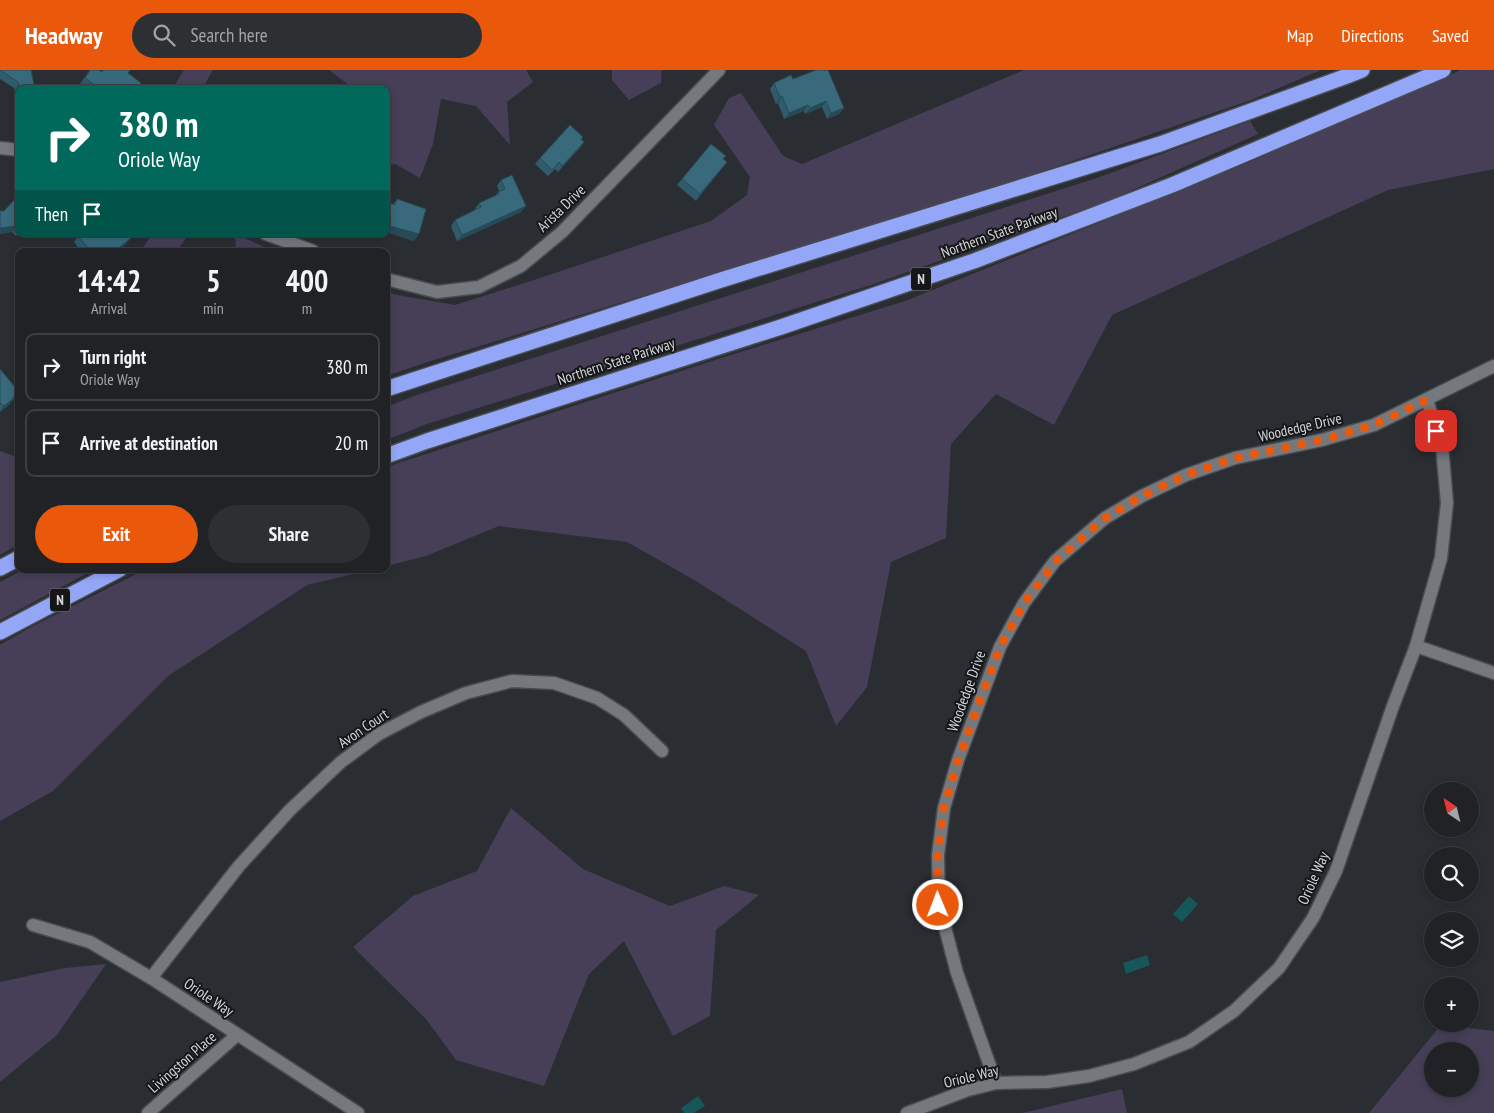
<!DOCTYPE html>
<html lang="en">
<head>
<meta charset="utf-8">
<style>
  body { margin:0; font-family:"PT Sans Narrow",sans-serif; background:#2d2f32; color:#f1f3f6; height:100vh; display:flex; flex-direction:column; font-size:19px; white-space:nowrap }
  * { box-sizing:border-box; margin:0 }
  p { font-size:16px; color:#a2a4a7 }
  .icon { flex:none; width:28px; height:28px; fill:none; stroke:currentColor; stroke-width:2; stroke-linecap:round; stroke-linejoin:round }
  .map { position:relative; flex:1; overflow:hidden }
  .side { position:absolute; left:15px; top:178px; width:375px; height:325px; display:flex; flex-direction:column; background:#202226; border-radius:10px; box-shadow:0 2px 8px #0003,0 0 0 1px #3d3f43 }
  .side>* { flex:none }
  .banner { position:absolute; left:15px; top:15px; width:375px; height:152px; border-radius:10px; box-shadow:0 2px 8px #0003,0 0 0 1px #3d3f43; background:#00695c; color:#fff; overflow:hidden }
  .needle { width:32px; rotate:325deg }
  .fabs { position:absolute; left:1424px; top:712px; display:grid; gap:10px }
  .fabs a { display:grid; place-items:center; width:55px; height:55px; border-radius:50%; background:#202226; box-shadow:0 2px 8px #0003,0 0 0 1px #3d3f43; font-size:25px }
  .pin { position:absolute; display:grid; place-items:center; width:42px; height:42px; color:#fff; margin:-21px; border-radius:10px; box-shadow:0 2px 8px #0006 }
  .me { position:absolute; width:55px; margin:-28px; rotate:359deg; stroke-linejoin:round; filter:drop-shadow(0 0 4px #0008) }
  .turn { display:flex; align-items:center; gap:18px; height:105px; padding:0 20px; font-size:22px }
  .turn .icon { width:65px; height:65px; stroke-width:2.5 }
  .turn b { display:block; font-size:35px; line-height:42px }
  .then { display:flex; align-items:center; height:48px; padding:0 20px; background:#0003; gap:10px; font-size:19px }
  .eta { display:flex; justify-content:space-evenly; align-items:center; height:85px; text-align:center }
  .eta b { font-size:30px; font-weight:700; line-height:35px }
  .primary-button { display:flex; gap:10px; margin-top:auto; padding:10px 20px }
  .primary-button a { flex:1; height:58px; border-radius:30px; background:#ea580c; color:#fff; font-size:20px; font-weight:700; line-height:58px; text-align:center }
  .primary-button a+a { background:#2d2f32; color:#f1f3f6 }
  ul { padding:0; list-style:none }
  li { display:flex; align-items:center; gap:15px; height:68px; margin:0 10px 8px; padding:0 10px; border:2px solid #3d3f43; border-radius:10px }
  li div { flex:1 }
  li b { display:block; font-size:19px }
  li em { font-style:normal }
  header { display:flex; align-items:center; gap:30px; box-sizing:border-box; height:70px; padding:0 25px; background:#ea580c; color:#fff }
  header strong { font-size:24px }
  nav { display:flex; gap:28px; margin-inline-start:auto; font-size:18px }
  .search { width:350px; height:45px; background:#2d2f32; display:flex; align-items:center; gap:12px; box-sizing:border-box; padding:0 18px; border-radius:28px; color:#a2a4a7; font-size:19px }
  .map>svg:first-child { display:block }
  .green { fill:#463f57; fill-rule:evenodd }
  .water { fill:#175659 }
  .lines { fill:none; stroke-linecap:round; stroke-linejoin:round }
  .minor-casing { stroke:#484c4f; stroke-width:15 }
  .motorway-casing { stroke:#484c4f; stroke-width:18 }
  .minor { stroke:#75797e; stroke-width:12 }
  .motorway { stroke:#93a6f8; stroke-width:15 }
  .wall { fill:#305b6b }
  .shaded-wall { fill:#274a57 }
  .building { fill:#386a7c; stroke:#274a57 }
  .route { stroke:#ea580c; stroke-width:9; stroke-dasharray:0 16.2 }
  .labels { text-anchor:middle; dominant-baseline:central; stroke-width:4; stroke-linejoin:round; paint-order:stroke }
  .shield { fill:#141618; stroke:#9a9c9f; stroke-width:1 }
  .shield-label { font-size:14px; font-weight:bold; fill:#d4d6d9 }
  .street-label { font-size:15px; fill:#d4d6d9; stroke:#141618 }
</style>
</head>
<body>
<header>
<strong>Headway</strong>
<div class="search"><svg class="icon" aria-label="search" viewBox="0 0 24 24"><circle cx="10" cy="10" r="6"/><path d="M15 15l6 6"/></svg>Search here</div>
<nav><a>Map</a><a>Directions</a><a>Saved</a></nav>
</header>
<div class="map">
<svg width="1494" height="1043" viewBox="0 0 1494 1043">
  <rect width="100%" height="100%" fill="#2a2e32"/>
  <g class="green">
    <polygon points="184,0 213,0 202,19 172,19"/>
    <polygon points="329,0 526,0 533,12 507,32 510,75 476,36 441,29 433,74 420,108 395,94 386,96 386,19 354,19"/>
    <polygon points="612,0 662,0 661,13 629,30 612,10"/>
    <polygon points="1024,0 1321,0 1251,30 996,117 418,295 386,306 386,222 397,225 455,235 537,209 711,151 747,125 750,107 714,55 729,28 741,23 783,86 802,94"/>
    <polygon points="1461,0 1494,0 1494,99 1388,120 1112,245 1054,355 996,324 951,374 946,468 891,492 867,617 836,656 806,581 696,511 627,472 499,456 426,486 386,496 386,397 715,290 908,230 1245,94"/>
    <polygon points="1250,51 1258,64 1110,130 871,215 427,354 386,370 386,337 417,325 1097,108"/>
    <polygon points="152,164 186,164 186,168 177,181 141,181"/>
    <polygon points="235,164 236,164 273,181 236,181"/>
    <polygon points="0,381 17,387 19,386 19,474 0,485"/>
    <polygon points="25,499 95,499 0,550 0,512"/>
    <polygon points="146,499 375,499 307,515 168,606 53,721 0,751 0,575 31,557"/>
    <polygon points="511,738 583,799 670,836 724,816 759,825 716,860 710,946 673,966 624,871 589,904 544,1016 456,990 426,949 353,877 413,826 477,801"/>
    <polygon points="106,894 57,965 0,1012 0,912 65,898"/>
    <path d="M1441 955 1494 961V1043H1369ZM1432 981H1470V1019H1432Z"/>
    <polygon points="1122,1019 1127,1043 1021,1043 1027,1042"/>
  </g>
  <g class="water">
    <polygon points="1189,826 1198,834 1182,852 1173,844"/>
    <polygon points="1147,885 1150,895 1126,904 1123,893"/>
    <polygon points="698,1026 705,1036 694,1043 684,1043 681,1038"/>
  </g>
  <g class="lines">
    <g class="minor-casing">
      <g id="minor">
        <polyline points="0,78 19,80"/>
        <polyline points="266,164 313,181"/>
        <polyline points="386,209 437,222 479,217 521,196 562,162 719,0"/>
        <polyline points="1416,576 1494,603"/>
        <polyline points="33,855 90,872 151,908 358,1043"/>
        <polyline points="151,908 239,796 290,740 341,692 379,664 421,642 466,623 512,611 554,613 597,628 624,645 662,681"/>
        <polyline points="996,1013 957,903 939,835 938,785 944,738 958,690 1000,577 1024,533 1055,491 1105,448 1142,426 1186,405 1235,388 1322,370 1374,355 1494,296"/>
        <polyline points="148,1043 237,965"/>
        <polyline points="907,1043 968,1020 996,1013 1047,1012 1089,1006 1134,994 1189,972 1234,941 1279,898 1313,848 1336,801 1393,636 1416,576 1441,488 1447,433 1442,376 1427,330"/>
      </g>
    </g>
    <g class="motorway-casing">
      <g id="motorway">
        <polyline points="386,319 721,210 1160,74 1347,6 1362,0"/>
        <polyline points="386,386 427,371 781,257 974,191 1172,115 1443,0"/>
        <polyline points="0,498 19,488"/>
        <polyline points="0,562 120,499"/>
      </g>
    </g>
    <use href="#minor" class="minor"/>
    <use href="#motorway" class="motorway"/>
  </g>
  <g class="wall">
    <polygon points="0,0 35,19 19,19 19,33 17,33 14,18 0,9"/>
    <polygon points="90,0 102,2 128,3 137,19 87,19 80,14"/>
    <polygon points="793,9 844,38 839,44 827,49 822,37 805,44 804,41 784,49 778,33 776,34 770,19 774,13"/>
    <polygon points="581,69 584,72 580,78 558,102 555,99 548,106 535,94 540,88"/>
    <polygon points="724,90 727,92 696,131 677,115 682,109"/>
    <polygon points="501,110 521,142 457,171 451,156 455,150 475,140 475,139 479,133 495,126 499,121 497,116"/>
    <polygon points="397,129 414,171 386,162 386,134 387,132 393,134"/>
    <polygon points="19,130 19,163 16,166 12,162 0,164 0,141 4,141 17,132"/>
    <polygon points="78,166 108,166 127,173 118,181 81,181 74,172"/>
    <polygon points="0,299 19,322 10,334 0,342"/>
  </g>
  <g class="shaded-wall">
    <polygon points="782,26 778,33 776,34 780,27"/>
    <polygon points="826,31 822,37 805,44 810,38"/>
    <polygon points="808,35 804,41 784,49 789,43"/>
    <polygon points="844,38 839,44 827,49 831,43"/>
    <polygon points="584,72 580,78 558,102 562,96"/>
    <polygon points="727,92 722,98 696,131 700,124"/>
    <polygon points="526,136 521,142 457,171 462,165"/>
    <polygon points="386,150 391,151 387,158 386,157"/>
    <polygon points="17,156 12,162 0,164 0,158"/>
    <polygon points="390,156 419,164 414,171 386,162 386,160"/>
    <polygon points="132,167 127,173 118,181 115,181"/>
    <polygon points="19,322 10,334 0,342 4,336"/>
  </g>
  <g class="building">
    <polygon points="0,0 31,0 35,19 20,19 18,12"/>
    <polygon points="90,0 99,0 102,2 103,0 130,0 128,3 141,13 137,19 89,19 93,14 85,8"/>
    <polygon points="816,0 828,0 844,38 831,43 826,31 810,38 808,35 789,43 782,26 780,27 774,13 791,5 793,9"/>
    <polygon points="570,55 583,67 581,69 584,72 562,96 559,92 552,100 540,88"/>
    <polygon points="711,74 726,86 723,89 727,92 700,124 682,109"/>
    <polygon points="512,105 526,136 462,165 455,150 481,137 479,133 499,124 498,122 505,119 501,110"/>
    <polygon points="397,129 426,139 419,164 390,156 391,151 386,150 386,135 387,132 395,135"/>
    <polygon points="14,130 17,132 19,130 19,158 17,156 0,158 0,141 4,141"/>
    <polygon points="80,164 106,164 108,166 111,164 129,164 132,167 115,181 89,181 90,180 78,166"/>
    <polygon points="0,299 19,322 13,327 14,328 4,336 1,333 0,334"/>
  </g>
  <g class="lines">
    <polyline class="route" points="938,835 938,785 944,738 958,690 1000,577 1024,533 1056,491 1105,448 1142,426 1186,405 1235,388 1322,370 1374,355 1426,330 1436,361"/>
  </g>
  <g class="labels">
    <g class="shield">
      <rect x="911" y="197.5" width="20" height="23" rx="4"/>
      <rect x="50" y="518.5" width="20" height="23" rx="4"/>
    </g>
    <g class="shield-label">
      <text x="921" y="209">N</text>
      <text x="60" y="530">N</text>
    </g>
    <g class="street-label">
      <text transform="translate(561 138) rotate(-44)">Arista Drive</text>
      <text transform="translate(999 162) rotate(-20)">Northern State Parkway</text>
      <text transform="translate(616 291) rotate(-18)">Northern State Parkway</text>
      <text transform="translate(1300 357) rotate(-13)">Woodedge Drive</text>
      <text transform="translate(966 621) rotate(-70)">Woodedge Drive</text>
      <text transform="translate(363 658) rotate(-34)">Avon Court</text>
      <text transform="translate(1313 808) rotate(-66)">Oriole Way</text>
      <text transform="translate(209 927) rotate(34)">Oriole Way</text>
      <text transform="translate(182 992) rotate(-41)">Livingston Place</text>
      <text transform="translate(971 1006) rotate(-14)">Oriole Way</text>
    </g>
  </g>
</svg>
<div class="fabs">
<a><svg class="needle" viewBox="-14 -14 28 28"><path d="M0-13l5 13h-10z" fill="#e53935"/><path d="M0 13l5-13h-10z" fill="#a2a4a7"/></svg></a>
<a><svg class="icon" aria-label="search" viewBox="0 0 24 24"><circle cx="10" cy="10" r="6"/><path d="M15 15l6 6"/></svg></a>
<a><svg class="icon" aria-label="layers" viewBox="0 0 24 24"><path d="M12 4l9 5-9 5-9-5zM3 14l9 5 9-5"/></svg></a>
<a>+</a>
<a>−</a>
</div>
<div class="pin" style="left:1436px;top:361px;background:#d93025"><svg class="icon" aria-label="arrive" viewBox="0 0 24 24"><path d="M6 21V4h12l-3 4 3 4H6"/></svg></div>
<svg class="me" style="left:938px;top:835px" viewBox="-20 -20 40 40"><circle r="17" fill="#ea580c" stroke="#fff" stroke-width="3"/><path d="M0-11L8 9 0 5-8 9z" fill="#fff"/></svg>
<div class="banner">
<div class="turn"><svg class="icon" aria-label="right" viewBox="0 0 24 24"><path d="M7 20v-9h11M14 6l5 5-5 5"/></svg><div><b>380 m</b>Oriole Way</div></div>
<div class="then">Then<svg class="icon" aria-label="arrive" viewBox="0 0 24 24"><path d="M6 21V4h12l-3 4 3 4H6"/></svg></div>
</div>
<section class="side">
<div class="eta">
<div><b>14:42</b><p>Arrival</p></div>
<div><b>5</b><p>min</p></div>
<div><b>400</b><p>m</p></div>
</div>
<ul>
<li><svg class="icon" aria-label="right" viewBox="0 0 24 24"><path d="M7 20v-9h11M14 6l5 5-5 5"/></svg><div><b>Turn right</b><p>Oriole Way</p></div><em>380 m</em></li>
<li><svg class="icon" aria-label="arrive" viewBox="0 0 24 24"><path d="M6 21V4h12l-3 4 3 4H6"/></svg><div><b>Arrive at destination</b></div><em>20 m</em></li>
</ul>
<div class="primary-button"><a>Exit</a><a>Share</a></div>
</section>
</div>
</body>
</html>
